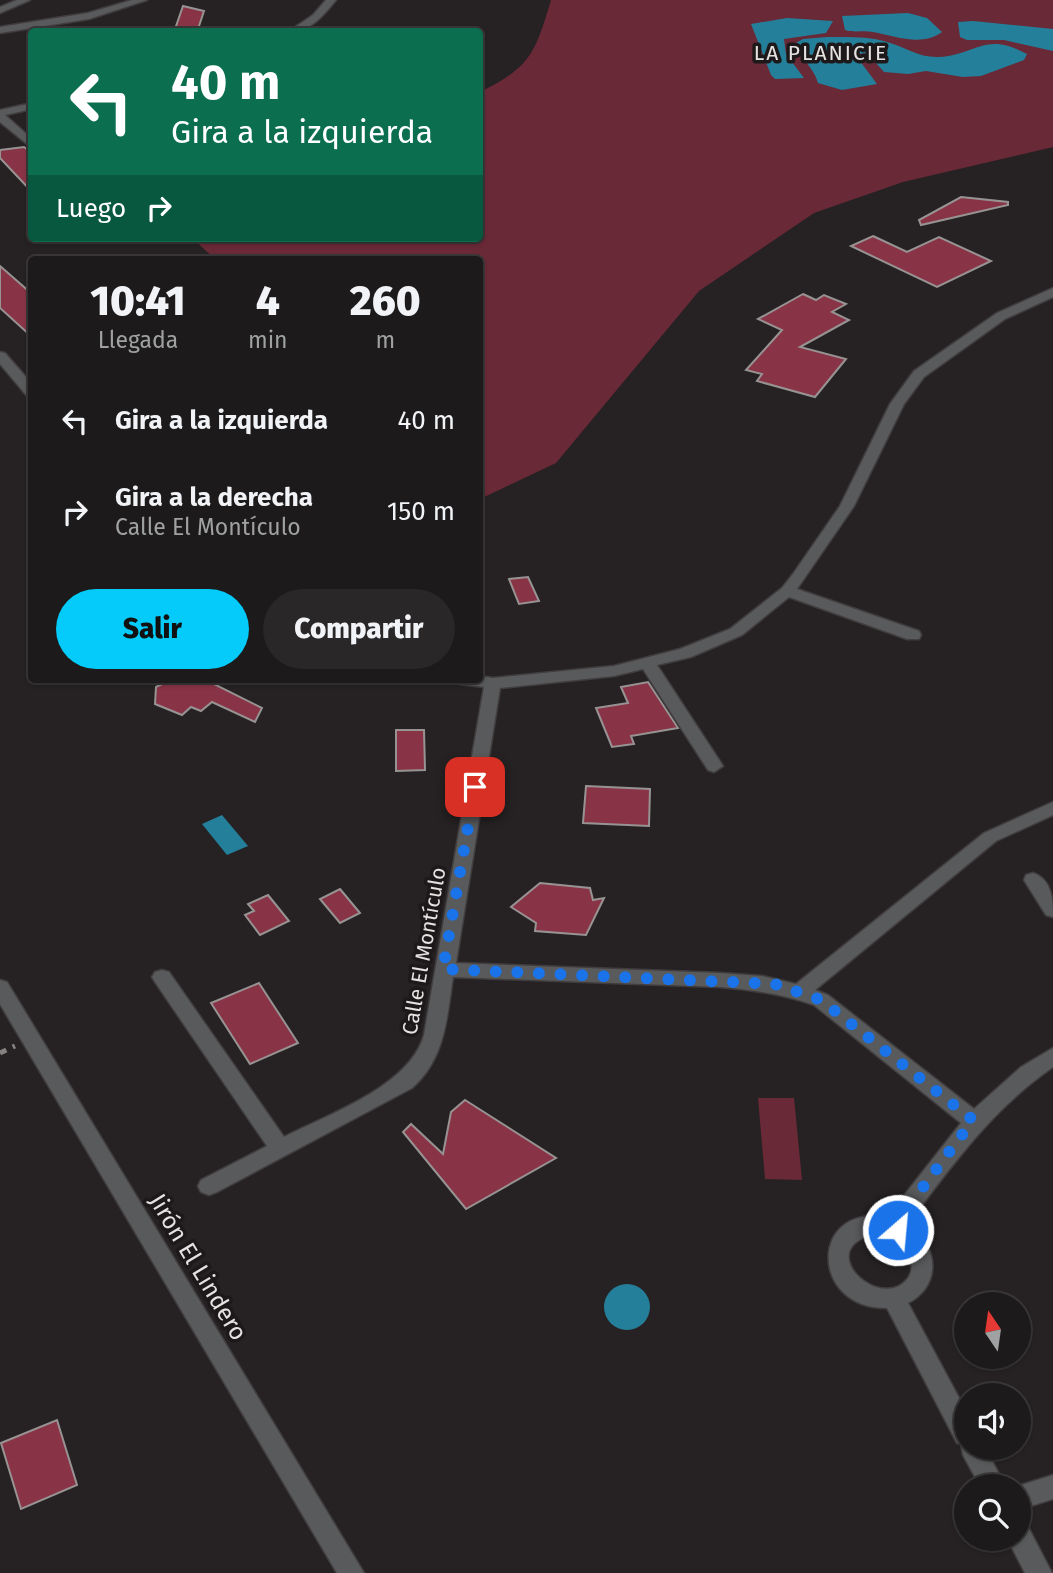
<!DOCTYPE html>
<html lang="es">
<head>
<meta charset="utf-8">
<style>
  body { margin:0; font-family:"Fira Sans",sans-serif; background:#292727; color:#f1f3f6; height:100vh; display:flex; flex-direction:column; font-size:26px; white-space:nowrap }
  * { box-sizing:border-box; margin:0 }
  p { font-size:23px; color:#a0a1a2 }
  .icon { flex:none; width:38px; height:38px; fill:none; stroke:currentColor; stroke-width:2; stroke-linecap:round; stroke-linejoin:round }
  .map { position:relative; flex:1; overflow:hidden }
  .drawer { position:absolute; left:28px; top:256px; width:455px; height:427px; display:flex; flex-direction:column; background:#1c1a1a; border-radius:7px; box-shadow:0 2px 5px #0004,0 0 0 2px #3a3839 }
  .drawer>* { flex:none }
  .banner { position:absolute; left:28px; top:28px; width:455px; height:214px; border-radius:7px; box-shadow:0 2px 5px #0004,0 0 0 2px #3a3839; background:#0b6e4f; color:#fff; overflow:hidden }
  .needle { width:46px; rotate:347deg }
  .controls { position:absolute; left:954px; top:1292px; display:grid; gap:14px }
  .controls a { display:grid; place-items:center; width:77px; height:77px; border-radius:50%; background:#1c1a1a; box-shadow:0 2px 5px #0004,0 0 0 2px #3a3839; font-size:35px }
  .pin { position:absolute; display:grid; place-items:center; width:60px; height:60px; color:#fff; margin:-30px; border-radius:14px; box-shadow:0 4px 10px #0006 }
  .me { position:absolute; width:77px; margin:-38px; rotate:27deg; stroke-linejoin:round; filter:drop-shadow(0 0 5px #0008) }
  .turn { display:flex; align-items:center; gap:24px; height:147px; padding:0 28px; font-size:32px }
  .turn .icon { width:91px; height:91px; stroke-width:2.5 }
  .turn b { display:block; font-size:49px; line-height:60px }
  .then { display:flex; align-items:center; height:66px; padding:0 28px; background:#0003; gap:14px; font-size:26px }
  .eta { display:flex; justify-content:space-evenly; align-items:center; height:119px; text-align:center }
  .eta b { font-size:42px; font-weight:800; line-height:49px }
  .primary-button { display:flex; gap:14px; margin-top:auto; padding:14px 28px }
  .primary-button a { flex:1; height:80px; border-radius:42px; background:#04cbf9; color:#111; font-size:28px; font-weight:800; line-height:80px; text-align:center }
  .primary-button a+a { background:#292727; color:#f1f3f6 }
  ul { padding:0; list-style:none }
  li { display:flex; align-items:center; gap:21px; height:91px; padding:0 28px }
  li div { flex:1 }
  li b { display:block; font-size:26px }
  li em { font-style:normal }
  .map>svg:first-child { display:block }
  .green { fill:#692937 }
  .water { fill:#247f9a }
  .building { fill:#883446; stroke:#989393; stroke-width:2 }
  .lines { fill:none; stroke-linecap:round; stroke-linejoin:round }
  .minor-casing { stroke:#413d3e; stroke-width:3 }
  .path { stroke:#858282; stroke-width:5; stroke-dasharray:7 7; stroke-linecap:butt }
  .minor { fill:#585a5b; fill-rule:evenodd }
  .route { stroke:#1a73e8; stroke-width:12; stroke-dasharray:0 21.6 }
  .labels { text-anchor:middle; dominant-baseline:central; stroke-width:7; stroke-linejoin:round; paint-order:stroke }
  .far-quarter-label { font-size:21px; letter-spacing:2px; fill:#e5e2e2; stroke:#1d191a }
  .street-label { font-size:21px; fill:#e5e2e2; stroke:#1d191a }
  .near-street-label { font-size:24px; fill:#e5e2e2; stroke:#1d191a }
</style>
</head>
<body>
<div class="map">
<svg width="1053" height="1573" viewBox="0 0 1053 1573">
  <rect width="100%" height="100%" fill="#262223"/>
  <g class="green">
    <path d="M551 0H1053V147L903 182 814 213 699 291 556 463 480 499V259H215L192 238H480V92C531 67 535 53 551 0Z"/>
    <polygon points="758,1098 794,1098 802,1180 765,1179"/>
  </g>
  <g class="water">
    <path d="M908 13 927 18 942 32C922 47 895 36 873 32 863 30 854 33 845 30L842 16Z"/>
    <polygon points="787,18 833,21 826,33 784,39 786,54 804,78 775,79 771,75 751,24"/>
    <polygon points="973,21 1053,29 1053,51 1004,40 967,40 960,37 958,22"/>
    <path d="M827 37C847 37 868 36 887 42 905 47 919 58 939 57 978 54 985 31 1027 54L1024 60 981 76 963 77 926 71 908 74 884 72 867 53 859 54 857 57 877 84 842 90 818 83C814 68 800 58 796 43L803 39Z"/>
    <polygon points="222,815 248,846 227,855 202,824"/>
    <circle cx="627" cy="1307" r="23"/>
  </g>
  <g class="building">
    <polygon points="183,6 204,11 197,32 174,32"/>
    <polygon points="24,147 32,153 32,192 0,158 0,150"/>
    <polygon points="961,197 1008,202 1008,205 921,225 919,220"/>
    <polygon points="873,236 907,252 939,237 991,261 937,287 851,246"/>
    <polygon points="0,266 32,294 32,337 0,308"/>
    <polygon points="803,294 816,300 824,295 846,304 832,312 849,320 800,347 846,359 815,397 757,381 762,374 746,370 782,330 758,319"/>
    <polygon points="528,577 539,601 519,604 509,579"/>
    <polygon points="172,679 204,679 262,708 255,722 212,702 201,711 191,707 182,715 155,704 156,687"/>
    <polygon points="648,682 678,728 631,736 634,744 612,747 596,708 628,703 621,687"/>
    <polygon points="396,730 424,730 425,770 396,771"/>
    <polygon points="586,786 650,789 649,826 583,823"/>
    <polygon points="540,883 590,888 593,900 604,898 586,935 535,931 536,923 511,907"/>
    <polygon points="340,889 360,913 340,923 320,899"/>
    <polygon points="268,895 289,921 260,935 245,915 254,911 248,904"/>
    <polygon points="259,983 298,1043 250,1064 211,1003"/>
    <polygon points="465,1100 556,1158 466,1209 403,1132 411,1124 443,1154 451,1112"/>
    <polygon points="57,1420 77,1485 21,1509 1,1443"/>
  </g>
  <g class="lines">
    <g class="minor-casing">
      <g id="minor">
        <polygon points="17,0 30,0 0,13 0,7"/>
        <polygon points="132,0 147,0 89,19 0,33 0,27 88,13"/>
        <path d="M326 0H336C323 16 310 32 288 32L313 15Z"/>
        <polygon points="32,103 32,109 5,115 32,139 32,148 0,122 0,110"/>
        <path d="M1053 288V297L1005 319 924 377 904 404 854 506 797 589 919 631 921 635 919 639H907L789 597 742 635 691 657 657 665 723 766 714 772 708 770 643 669 614 676 500 688 456 963 720 973 762 976 796 984 984 833 1053 802V815L996 841 815 990 828 995 974 1109 1021 1067 1053 1048V1067C995 1107 955 1161 913 1217L911 1226C939 1248 941 1286 908 1303L966 1411V1447H985L1005 1486H980L963 1455 961 1444 957 1443 887 1308C808 1309 809 1200 891 1218L895 1207 961 1123 814 1005C783 994 753 990 720 987L453 977C447 1018 445 1059 412 1088L217 1192 209 1195 201 1192 198 1186 201 1180 267 1146 155 982 152 977 155 972 162 970 169 972 284 1137C329 1114 410 1086 424 1035L484 687 460 684 452 679H480V676L493 678 614 666 680 649 730 629 782 588 793 574 840 506 890 404 914 371 997 313ZM869 1234C876 1235 885 1234 891 1237 905 1243 918 1264 908 1278 885 1309 830 1266 855 1243 859 1240 865 1237 869 1234Z"/>
        <polygon points="0,352 5,353 32,384 32,397 27,396 0,364"/>
        <path d="M1033 873C1052 879 1053 901 1053 917L1046 915 1024 880 1026 875Z"/>
        <polygon points="0,980 7,982 364,1573 337,1573 0,1004"/>
        <polygon points="1053,1475 1053,1499 1018,1510 1018,1486"/>
        <polygon points="1018,1522 1027,1525 1052,1573 1025,1573 1007,1538 1018,1538"/>
      </g>
    </g>
    <polyline class="path" points="0,1053 15,1046"/>
    <use href="#minor" class="minor"/>
  </g>
  <g class="lines">
    <polyline class="route" points="475,787 443,969 775,984 821,1000 973,1120 903,1214 898,1230"/>
  </g>
  <g class="labels">
    <g class="far-quarter-label">
      <text x="821" y="53">LA PLANICIE</text>
    </g>
    <g class="street-label">
      <text transform="translate(424 951) rotate(-80)">Calle El Montículo</text>
    </g>
    <g class="near-street-label">
      <text transform="translate(198 1267) rotate(59)">Jirón El Lindero</text>
    </g>
  </g>
</svg>
<div class="controls">
<a><svg class="needle" viewBox="-14 -14 28 28"><path d="M0-13l5 13h-10z" fill="#e53935"/><path d="M0 13l5-13h-10z" fill="#a0a1a2"/></svg></a>
<a><svg class="icon" aria-label="sound" viewBox="0 0 24 24"><path d="M4 9h4l5-4v14l-5-4H4zM17 9q2 3 0 6"/></svg></a>
<a><svg class="icon" aria-label="search" viewBox="0 0 24 24"><circle cx="10" cy="10" r="6"/><path d="M15 15l6 6"/></svg></a>
</div>
<div class="pin" style="left:475px;top:787px;background:#d93025"><svg class="icon" aria-label="arrive" viewBox="0 0 24 24"><path d="M6 21V4h12l-3 4 3 4H6"/></svg></div>
<svg class="me" style="left:898px;top:1230px" viewBox="-20 -20 40 40"><circle r="17" fill="#1a73e8" stroke="#fff" stroke-width="3"/><path d="M0-11L8 9 0 5-8 9z" fill="#fff"/></svg>
<div class="banner">
<div class="turn"><svg class="icon" aria-label="left" viewBox="0 0 24 24"><path d="M17 20v-9H6M10 6l-5 5 5 5"/></svg><div><b>40 m</b>Gira a la izquierda</div></div>
<div class="then">Luego<svg class="icon" aria-label="right" viewBox="0 0 24 24"><path d="M7 20v-9h11M14 6l5 5-5 5"/></svg></div>
</div>
<section class="drawer">
<div class="eta">
<div><b>10:41</b><p>Llegada</p></div>
<div><b>4</b><p>min</p></div>
<div><b>260</b><p>m</p></div>
</div>
<ul>
<li><svg class="icon" aria-label="left" viewBox="0 0 24 24"><path d="M17 20v-9H6M10 6l-5 5 5 5"/></svg><div><b>Gira a la izquierda</b></div><em>40 m</em></li>
<li><svg class="icon" aria-label="right" viewBox="0 0 24 24"><path d="M7 20v-9h11M14 6l5 5-5 5"/></svg><div><b>Gira a la derecha</b><p>Calle El Montículo</p></div><em>150 m</em></li>
</ul>
<div class="primary-button"><a>Salir</a><a>Compartir</a></div>
</section>
</div>
</body>
</html>
